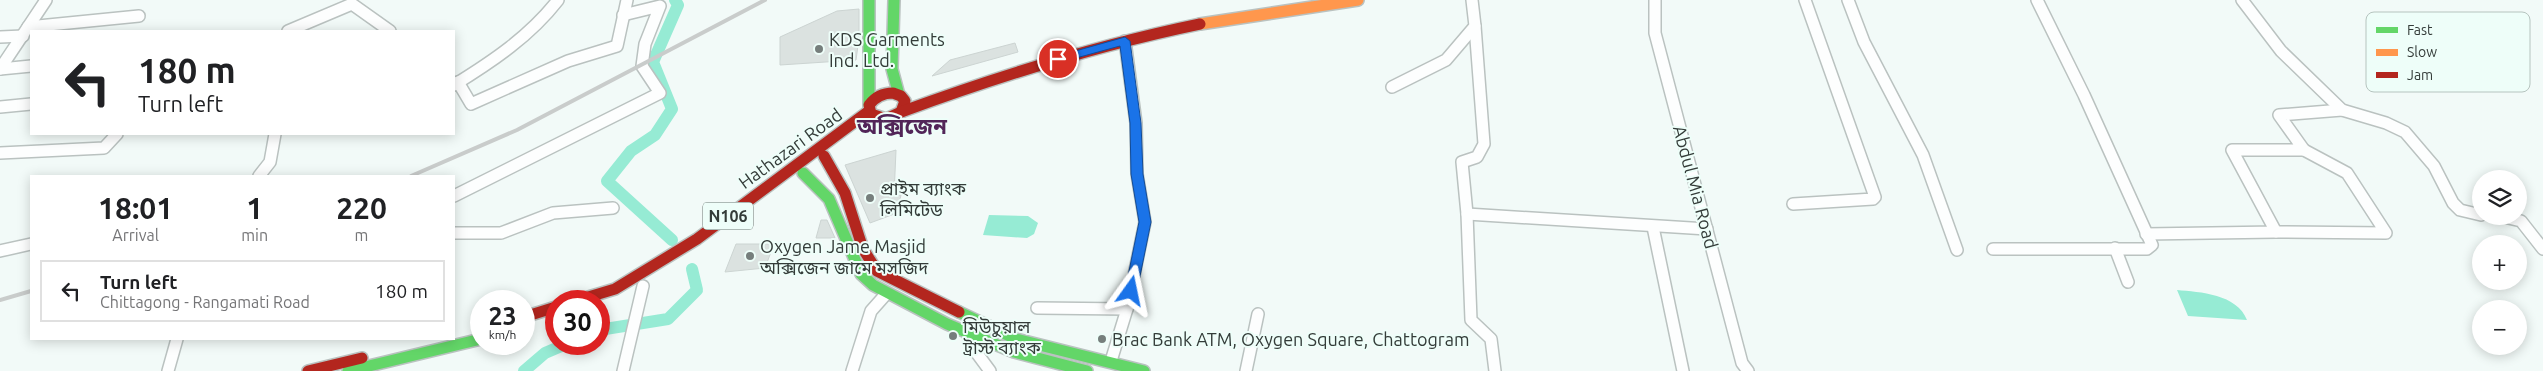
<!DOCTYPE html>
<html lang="en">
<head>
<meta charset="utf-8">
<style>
  body { margin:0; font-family:Ubuntu,"Noto Sans Bengali",sans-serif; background:#f6f6f6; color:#202124; height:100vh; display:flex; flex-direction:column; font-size:19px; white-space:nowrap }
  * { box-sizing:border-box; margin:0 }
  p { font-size:16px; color:#757577 }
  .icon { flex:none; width:28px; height:28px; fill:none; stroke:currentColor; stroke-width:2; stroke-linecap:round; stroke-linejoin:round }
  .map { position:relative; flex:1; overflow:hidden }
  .drawer { position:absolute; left:30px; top:175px; width:425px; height:165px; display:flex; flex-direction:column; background:#fff; border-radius:0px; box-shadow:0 2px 12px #0003 }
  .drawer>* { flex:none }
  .top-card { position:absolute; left:30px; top:30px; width:425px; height:105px; border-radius:0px; box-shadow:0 2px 12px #0003; background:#fff; color:#202124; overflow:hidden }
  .controls { position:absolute; left:2472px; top:170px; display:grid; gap:10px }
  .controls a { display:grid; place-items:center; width:55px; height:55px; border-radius:50%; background:#fff; box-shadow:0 2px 12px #0003; font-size:25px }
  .speed { position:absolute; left:470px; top:290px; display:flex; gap:10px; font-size:25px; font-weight:700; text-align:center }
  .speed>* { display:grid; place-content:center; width:65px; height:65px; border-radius:50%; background:#fff; box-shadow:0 2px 12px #0003; line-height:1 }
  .speed small { font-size:12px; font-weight:400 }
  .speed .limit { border:8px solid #d22; background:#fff; color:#111 }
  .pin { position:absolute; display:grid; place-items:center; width:42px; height:42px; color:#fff; margin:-21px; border:2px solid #fff; border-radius:50%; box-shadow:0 1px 5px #0007 }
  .me { position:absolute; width:55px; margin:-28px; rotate:12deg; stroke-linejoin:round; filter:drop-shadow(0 0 4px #0008) }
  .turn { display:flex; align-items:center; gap:18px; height:105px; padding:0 25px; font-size:22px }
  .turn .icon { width:65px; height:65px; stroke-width:2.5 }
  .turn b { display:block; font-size:35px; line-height:42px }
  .eta { display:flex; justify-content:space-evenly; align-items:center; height:85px; text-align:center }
  .eta b { font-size:30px; font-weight:700; line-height:35px }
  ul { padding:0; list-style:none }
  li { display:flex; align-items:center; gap:15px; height:62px; margin:0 10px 8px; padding:0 15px; border:2px solid #e0e0e0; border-radius:0px }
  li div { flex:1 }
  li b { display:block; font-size:19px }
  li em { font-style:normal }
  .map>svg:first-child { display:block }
  .water { fill:#96ebd4 }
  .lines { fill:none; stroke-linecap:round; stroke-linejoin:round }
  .canal { stroke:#96ebd4; stroke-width:12 }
  .building { fill:#dbe2e0; stroke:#ccd4d2 }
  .street-casing { stroke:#bac2c0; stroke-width:14 }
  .fast-casing { stroke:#bac2c0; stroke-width:14 }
  .slow-casing { stroke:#bac2c0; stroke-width:14 }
  .jam-casing { stroke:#bac2c0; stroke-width:14 }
  .street { stroke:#fdfefe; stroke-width:11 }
  .fast { stroke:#63d668; stroke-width:11 }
  .slow { stroke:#ff974d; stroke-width:11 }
  .jam { stroke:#b3261e; stroke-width:11 }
  .rail { stroke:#c9cccb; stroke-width:4 }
  .route { fill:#1a73e8; stroke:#114b97 }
  .poi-dot { fill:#767e7c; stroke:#eefef9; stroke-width:2 }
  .labels { text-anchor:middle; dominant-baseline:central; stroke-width:4; stroke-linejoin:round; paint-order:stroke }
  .shield { fill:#eefef9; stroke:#6c7673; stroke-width:1 }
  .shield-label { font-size:16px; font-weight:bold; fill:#343c39 }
  .poi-label { font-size:18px; fill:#343c39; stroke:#eefef9; text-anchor:start }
  .street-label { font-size:18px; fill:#343c39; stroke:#eefef9 }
  .district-label { font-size:22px; font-weight:bold; fill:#522558; stroke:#eefef9 }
  .key { fill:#eefef9; stroke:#b6c4bf; stroke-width:1 }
  .key-label { font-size:14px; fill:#343c39 }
</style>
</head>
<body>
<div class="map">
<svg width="2543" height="371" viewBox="0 0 2543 371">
  <rect width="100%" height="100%" fill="#f2faf8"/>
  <g class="water">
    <polygon points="989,215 1028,216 1038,223 1034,234 1027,238 983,235"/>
    <path d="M2177 290C2200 292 2237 294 2247 320L2188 316Z"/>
  </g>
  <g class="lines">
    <g class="canal">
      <polyline points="672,240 607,181 631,151 655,135 672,109 653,62 678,5 675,0"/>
      <polyline points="599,330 668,319 697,290 692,269"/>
      <polyline points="524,371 545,353 566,344"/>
    </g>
  </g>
  <g class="building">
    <polygon points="859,9 859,38 856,60 780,65 780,37 837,11"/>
    <polygon points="1015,43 1018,52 932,76 950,60"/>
    <polygon points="896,150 894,196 901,195 897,213 870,223 845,165"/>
    <polygon points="821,220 827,220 835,238 816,238"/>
    <polygon points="736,244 774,244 765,268 725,272"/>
  </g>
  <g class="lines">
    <g class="street-casing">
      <g id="street">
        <polyline points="1655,0 1655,33 1742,363 1748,371"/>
        <polyline points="1848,0 1864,42 1923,155 1957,250"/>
        <polyline points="2242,0 2281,51 2342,110 2386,123 2405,132 2434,166 2453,203 2460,210 2481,215"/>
        <polyline points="1475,26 1484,144 1477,157 1462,162 1467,214 1471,320 1491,339 1495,371"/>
        <polyline points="28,27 139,16"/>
        <polyline points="288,31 352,4 390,31"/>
        <polyline points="0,37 23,36"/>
        <polyline points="0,69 46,0"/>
        <polyline points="0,69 31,66"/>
        <polyline points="458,82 471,104 568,61 617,46 627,0"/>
        <path d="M454 85C493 61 530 36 558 0"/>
        <polyline points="1392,87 1446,60 1475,26 1472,0"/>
        <polyline points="0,107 31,104"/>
        <polyline points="0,153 104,148 117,134"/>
        <polyline points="259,176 270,162 275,134"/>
        <polyline points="454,196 660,93 642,66 645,44 660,6 623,15"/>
        <polyline points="1793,204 1873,199 1875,197 1805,0"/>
        <polyline points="1467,214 1707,229"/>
        <polyline points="2500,216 2521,221 2543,249"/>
        <polyline points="1653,227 1683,371"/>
        <polyline points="2276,232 2386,233 2347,173 2304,150"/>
        <polyline points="454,233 501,233 553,213 613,208"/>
        <polyline points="2146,234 2276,232 2232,150 2304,150 2279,115 2342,110"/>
        <polyline points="2115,248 2128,282"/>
        <polyline points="1993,249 2147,249 2152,245 2084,95 2037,0"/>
        <polyline points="0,251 31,244"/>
        <polyline points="1037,308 1127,309"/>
        <polyline points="967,333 973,348 990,371"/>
        <polyline points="1111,361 1127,309 1145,222 1137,174 1136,123 1125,41"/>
        <polyline points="168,371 177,339"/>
        <polyline points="623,371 643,286"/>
        <polyline points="852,371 871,311 887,293"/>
        <polyline points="1246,371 1258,314"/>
      </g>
    </g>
    <g class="fast-casing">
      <g id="fast">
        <polyline points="869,0 869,105"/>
        <polyline points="894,0 892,69 899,95"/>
        <polyline points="803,173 829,199 861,274 873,285 947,324 1014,352 1087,371"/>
        <polyline points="959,312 1016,339 1144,371"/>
        <polyline points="348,371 481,339"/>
      </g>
    </g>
    <g class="slow-casing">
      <polyline id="slow" points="1200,24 1358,0"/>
    </g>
    <g class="jam-casing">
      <g id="jam">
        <path d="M893 93 901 96 905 101 901 112 886 119 871 114 869 105C875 97 883 93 893 93Z"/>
        <path d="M901 112C999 76 1098 45 1200 24"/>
        <polyline points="824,156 845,193 863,249 877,271 959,312"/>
        <polyline points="575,301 615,289 697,239 869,111"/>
        <polyline points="524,317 556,307"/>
        <polyline points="308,371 362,358"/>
      </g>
    </g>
    <use href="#street" class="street"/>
    <use href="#fast" class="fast"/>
    <use href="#slow" class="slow"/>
    <use href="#jam" class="jam"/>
    <g class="rail">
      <polyline points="411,176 517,130 765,0"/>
      <polyline points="0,300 31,291"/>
    </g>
  </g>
  <polygon class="route" points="1125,37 1130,41 1141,123 1143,174 1151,222 1137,291 1131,296 1125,291 1139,222 1131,174 1130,123 1120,46 1058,63 1053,59 1054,57"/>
  <g class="poi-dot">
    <circle cx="819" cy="49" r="5"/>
    <circle cx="870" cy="198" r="5"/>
    <circle cx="750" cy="256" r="5"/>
    <circle cx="953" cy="336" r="5"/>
    <circle cx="1102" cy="339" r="5"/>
  </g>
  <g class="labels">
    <rect class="shield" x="703" y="202.5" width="50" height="27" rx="4"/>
    <g class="shield-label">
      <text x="728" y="216">N106</text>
    </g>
    <g class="poi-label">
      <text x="829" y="39">KDS Garments<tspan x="829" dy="21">Ind. Ltd.</tspan></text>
      <text x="880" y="188">প্রাইম ব্যাংক<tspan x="880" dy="21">লিমিটেড</tspan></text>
      <text x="760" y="246">Oxygen Jame Masjid<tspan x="760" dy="21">অক্সিজেন জামে মসজিদ</tspan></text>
      <text x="963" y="326">মিউচুয়াল<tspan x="963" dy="21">ট্রাস্ট ব্যাংক</tspan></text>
      <text x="1112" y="339">Brac Bank ATM, Oxygen Square, Chattogram</text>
    </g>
    <g class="street-label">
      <text transform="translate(790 148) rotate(-36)">Hathazari Road</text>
      <text transform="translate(1696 187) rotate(75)">Abdul Mia Road</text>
    </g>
    <g class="district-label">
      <text x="902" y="125">অক্সিজেন</text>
    </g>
  </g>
  <rect x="2366" y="12" width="164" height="80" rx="8" class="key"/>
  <rect x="2376" y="27" width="22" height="6" fill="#63d668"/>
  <rect x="2376" y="49" width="22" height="7" fill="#ff974d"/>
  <rect x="2376" y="72" width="22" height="6" fill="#b3261e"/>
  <g class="key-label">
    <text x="2407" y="35">Fast</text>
    <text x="2407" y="57">Slow</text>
    <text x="2407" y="80">Jam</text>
  </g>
</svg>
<div class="controls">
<a><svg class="icon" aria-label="layers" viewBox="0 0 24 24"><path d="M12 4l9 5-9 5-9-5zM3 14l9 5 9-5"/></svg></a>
<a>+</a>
<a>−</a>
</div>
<div class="speed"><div>23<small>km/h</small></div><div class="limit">30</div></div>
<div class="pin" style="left:1058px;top:59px;background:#d93025"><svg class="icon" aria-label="arrive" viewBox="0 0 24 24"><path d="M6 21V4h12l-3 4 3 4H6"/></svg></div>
<svg class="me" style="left:1131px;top:291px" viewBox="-20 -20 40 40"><path d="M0-17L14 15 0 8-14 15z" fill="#1a73e8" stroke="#fff" stroke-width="4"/></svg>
<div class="top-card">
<div class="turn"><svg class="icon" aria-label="left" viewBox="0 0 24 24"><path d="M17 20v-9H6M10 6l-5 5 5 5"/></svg><div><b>180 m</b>Turn left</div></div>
</div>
<section class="drawer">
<div class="eta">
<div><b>18:01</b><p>Arrival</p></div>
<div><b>1</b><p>min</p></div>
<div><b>220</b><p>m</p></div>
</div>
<ul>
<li><svg class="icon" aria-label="left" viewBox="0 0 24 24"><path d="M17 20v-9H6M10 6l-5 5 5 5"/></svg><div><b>Turn left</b><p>Chittagong - Rangamati Road</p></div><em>180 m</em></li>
</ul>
</section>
</div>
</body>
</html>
